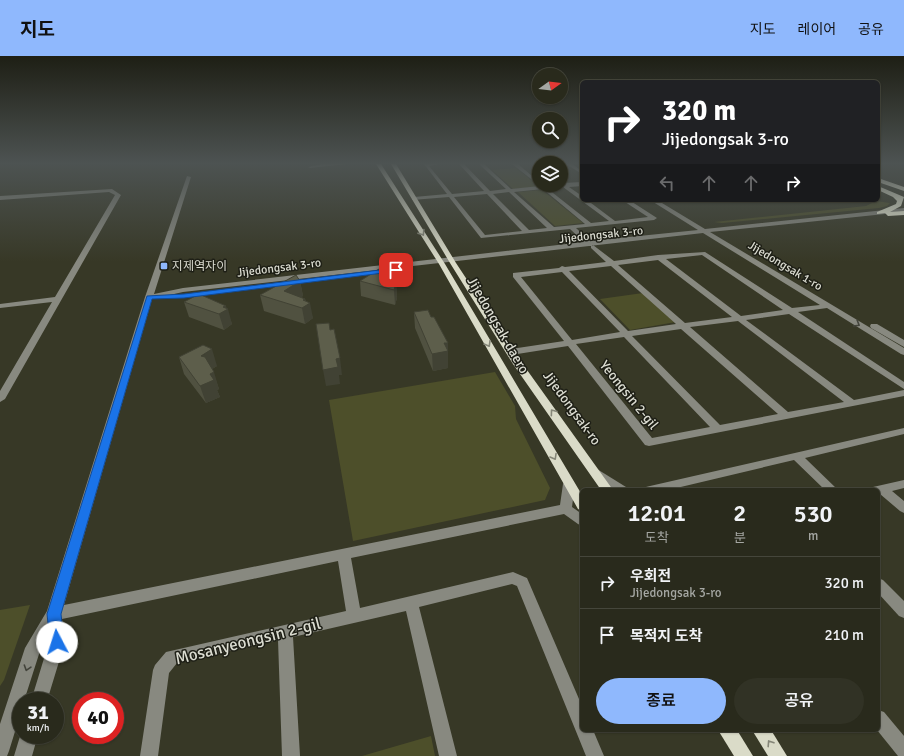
<!DOCTYPE html>
<html lang="ko">
<head>
<meta charset="utf-8">
<style>
  body { margin:0; font-family:Signika,"Noto Sans KR",sans-serif; background:#313225; color:#f1f3f6; height:100vh; display:flex; flex-direction:column; font-size:15px; white-space:nowrap }
  * { box-sizing:border-box; margin:0 }
  p { font-size:13px; color:#a5a7a3 }
  .icon { flex:none; width:22px; height:22px; fill:none; stroke:currentColor; stroke-width:2; stroke-linecap:round; stroke-linejoin:round }
  .map { position:relative; flex:1; overflow:hidden }
  .drawer { position:absolute; left:580px; top:432px; width:300px; height:244px; display:flex; flex-direction:column; background:#292a1c; border-radius:6px; box-shadow:0 1px 3px #0004,0 0 0 1px #45463b }
  .drawer>* { flex:none }
  .hud { position:absolute; left:580px; top:24px; width:300px; height:122px; border-radius:6px; box-shadow:0 1px 3px #0004,0 0 0 1px #45463b; background:#202124; color:#fff; overflow:hidden }
  .needle { width:26px; rotate:75deg }
  .controls { position:absolute; left:532px; top:12px; display:grid; gap:8px }
  .controls a { display:grid; place-items:center; width:36px; height:36px; border-radius:50%; background:#292a1c; box-shadow:0 1px 3px #0004,0 0 0 1px #45463b; font-size:20px }
  .speed { position:absolute; left:12px; top:636px; display:flex; gap:8px; font-size:20px; font-weight:700; text-align:center }
  .speed>* { display:grid; place-content:center; width:52px; height:52px; border-radius:50%; background:#292a1c; box-shadow:0 1px 3px #0004,0 0 0 1px #45463b; line-height:1 }
  .speed small { font-size:10px; font-weight:400 }
  .speed .limit { border:6px solid #d22; background:#fff; color:#111 }
  .pin { position:absolute; display:grid; place-items:center; width:34px; height:34px; color:#fff; margin:-17px; border-radius:8px; box-shadow:0 2px 6px #0006 }
  .me { position:absolute; width:44px; margin:-22px; rotate:355deg; stroke-linejoin:round; filter:drop-shadow(0 0 3px #0008) }
  .turn { display:flex; align-items:center; gap:14px; height:84px; padding:0 16px; font-size:18px }
  .turn .icon { width:52px; height:52px; stroke-width:2.5 }
  .turn b { display:block; font-size:28px; line-height:34px }
  .lanes { display:flex; align-items:center; height:38px; padding:0 16px; background:#0003; justify-content:center; gap:20px; direction:ltr }
  .lanes .off { opacity:.35 }
  .eta { display:flex; justify-content:space-evenly; align-items:center; height:68px; text-align:center }
  .eta b { font-size:24px; font-weight:600; line-height:28px }
  .action { display:flex; gap:8px; margin-top:auto; padding:8px 16px }
  .action a { flex:1; height:46px; border-radius:24px; background:#8fb8fd; color:#111; font-size:16px; font-weight:600; line-height:46px; text-align:center }
  .action a+a { background:#313225; color:#f1f3f6 }
  ul { padding:0; list-style:none }
  li { display:flex; align-items:center; gap:12px; height:52px; padding:0 16px; border-top:1px solid #45463b }
  li div { flex:1 }
  li b { display:block; font-size:15px }
  li em { font-style:normal }
  header { display:flex; align-items:center; gap:24px; box-sizing:border-box; height:56px; padding:0 20px; background:#8fb8fd; color:#111 }
  header strong { font-size:19px }
  nav { display:flex; gap:22px; margin-inline-start:auto; font-size:14px }
  .map>svg:first-child { display:block }
  .green { fill:#4d4f2a }
  .lines { fill:none; stroke-linecap:round; stroke-linejoin:round }
  .minor { fill:#888980; fill-rule:evenodd }
  .major { fill:#dadbc8; fill-rule:evenodd }
  .highway { fill:#fafce5; fill-rule:evenodd }
  .wall { fill:#505140 }
  .shaded-wall { fill:#414234 }
  .building { fill:#5d5e4b; stroke:#414234 }
  .oneway { stroke:#858678 }
  .oneway2 { stroke:#43443b }
  .route { fill:#1a73e8; stroke:#114b97 }
  .poi-dot { fill:#8fb8fd; stroke:#1e1f16; stroke-width:1.5 }
  .labels { text-anchor:middle; dominant-baseline:central; stroke-width:3; stroke-linejoin:round; paint-order:stroke }
  .far-street-label { font-size:12px; fill:#dbdcd1; stroke:#1e1f16 }
  .far-poi-label { font-size:12px; fill:#dbdcd1; stroke:#1e1f16; text-anchor:start }
  .street-label { font-size:14px; fill:#dbdcd1; stroke:#1e1f16 }
  .near-street-label { font-size:17px; fill:#dbdcd1; stroke:#1e1f16 }
</style>
</head>
<body>
<header>
<strong>지도</strong>
<nav><a>지도</a><a>레이어</a><a>공유</a></nav>
</header>
<div class="map">
<svg width="904" height="700" viewBox="0 0 904 700">
  <rect width="100%" height="100%" fill="#373826"/>
  <g class="green">
    <polygon points="516,112 540,131 513,133 492,114"/>
    <polygon points="542,134 583,167 555,170 518,136"/>
    <polygon points="876,145 890,147 887,150 879,152 722,167 714,166 866,150"/>
    <polygon points="643,237 676,266 630,274 600,243"/>
    <polygon points="495,316 515,350 516,363 550,432 545,444 353,485 329,344"/>
    <polygon points="30,549 4,624 0,630 0,554"/>
    <polygon points="431,680 435,700 362,700"/>
  </g>
  <g class="lines">
    <g class="minor">
      <polygon points="322,108 346,108 310,112 308,111"/>
      <path d="M424 108H439L429 110 452 138 484 135 459 108H464L490 135 506 133 479 108H484L511 133 540 130 512 108H518L539 126V129H561L563 127 582 126V130L569 131 582 140V144H587L615 165 648 161 622 144H629L657 162 654 164 576 172 590 185 698 174 650 144H657L705 173 904 152V156L710 176 904 292V299L901 298 827 252 798 256 904 326V333L789 258 746 264 854 344 904 334V340L649 390 645 389 568 290 511 299 507 296 511 293 564 285 513 221V217L559 212 562 210 565 211 606 206 591 192V190L593 189 614 205 658 199 705 196 792 252 820 249 703 177 183 236 152 243 64 549 560 449 563 428 565 425 569 424 573 425 575 428 572 451 582 458V470L578 468 564 458 351 502 360 552 513 516 527 522 582 650V674H593L604 700H586L517 530 512 528 419 551 457 700H439L406 555 293 581 300 700H282L278 584 177 607 169 617 158 700H140L153 614 155 609 166 596 346 555 338 505 62 563 65 586 47 645H31L49 586V580L40 595 24 645H21V656L9 695 7 700H0V668L25 592 47 555 145 241 187 120 191 121 154 238 183 232 584 186 570 173 481 182 449 141 412 144V142L414 141 447 138ZM563 131 609 165 591 167 548 133ZM543 133 585 168 554 171 514 136ZM509 136 547 172 529 174 493 138ZM487 138 522 175 485 179 454 141ZM702 199 783 254 741 260 666 203ZM658 204 732 261 685 267 618 209ZM611 210 676 268 628 275 569 215ZM562 216 620 276 572 284 521 221ZM738 265 844 346 788 356 690 271ZM681 273 778 358 720 369 632 280ZM624 281 710 371 652 382 576 288Z"/>
      <polygon points="533,108 539,108 539,112"/>
      <polygon points="566,108 572,108 582,115 582,118"/>
      <polygon points="112,133 121,139 5,343 0,346 0,335 52,246 0,252 0,248 55,241 115,139 109,136 0,144 0,140"/>
      <polygon points="871,268 877,268 904,284 904,291 871,272 870,270"/>
      <polygon points="904,372 904,378 805,402 838,434 825,434 794,404 668,434 644,434 646,431 650,430"/>
      <polygon points="597,413 626,431 628,434 613,434 593,420 591,417 593,414"/>
      <polygon points="904,424 904,432 892,435 904,445 904,457 900,455 880,438 878,438 878,434 871,434 873,431"/>
      <polygon points="878,522 883,524 904,545 904,562 899,560 878,537"/>
      <polygon points="878,654 884,656 904,680 904,700 898,700 877,674"/>
      <polygon points="21,677 21,679 38,679 32,700 14,700"/>
    </g>
    <g class="major">
      <polygon points="376,108 381,108 445,208 582,439 582,455 578,453 439,208"/>
      <polygon points="391,108 396,108 456,207 522,307 613,434 601,434 513,308 450,207"/>
      <polygon points="718,674 737,674 753,700 734,700"/>
      <polygon points="752,674 771,674 787,700 768,700"/>
    </g>
    <g class="highway">
      <polygon points="878,122 904,131 904,135 878,126"/>
      <polygon points="878,130 904,141 901,150 890,156 904,155 904,159 888,160 885,157 877,158 877,156 896,148 897,145 893,141 878,134"/>
    </g>
  </g>
  <g class="wall">
    <polygon points="300,225 303,240 301,241 305,243 313,262 305,268 264,255 260,239"/>
    <polygon points="360,225 396,227 397,242 395,249 361,240"/>
    <polygon points="184,246 226,252 232,268 224,274 189,261"/>
    <polygon points="414,256 431,261 448,287 448,312 433,315 415,272"/>
    <polygon points="179,301 217,310 212,313 219,333 217,334 220,341 206,347 184,318"/>
  </g>
  <g class="shaded-wall">
    <polygon points="389,216 390,231 383,224 383,220"/>
    <polygon points="300,225 303,240 290,248 284,235"/>
    <polygon points="396,227 397,242 395,249 394,234"/>
    <polygon points="305,243 307,249 310,247 313,262 305,268 302,252 303,244"/>
    <polygon points="226,250 227,253 228,253 232,268 224,274 219,258 223,251"/>
    <polygon points="444,287 448,287 448,312 433,315 432,298"/>
    <polygon points="212,293 217,310 207,316 201,300"/>
    <polygon points="340,302 342,319 339,319 340,328 326,330 323,314 336,303"/>
    <polygon points="214,316 219,333 217,334 220,341 206,347 200,330 210,318"/>
  </g>
  <g class="building">
    <polygon points="379,213 389,216 383,220 386,221 383,224 396,227 394,234 360,225"/>
    <polygon points="296,219 300,225 284,235 305,243 303,244 310,247 302,252 260,239"/>
    <polygon points="199,238 226,250 223,251 228,253 219,258 184,246"/>
    <polygon points="428,254 431,261 434,261 448,287 444,287 448,295 432,298 414,256"/>
    <polygon points="329,267 330,274 334,273 340,302 336,303 338,311 323,314 316,268"/>
    <polygon points="203,289 212,293 201,300 205,301 214,316 210,318 214,324 200,330 179,301"/>
  </g>
  <defs><path id="oneway-chevron" d="M-2-3.5L2.5 0L-2 3.5" fill="none" stroke-width="1.6" stroke-linecap="round" stroke-linejoin="round"/></defs>
  <g class="oneway">
    <use href="#oneway-chevron" transform="translate(422 177) rotate(58)"/>
    <use href="#oneway-chevron" transform="translate(488 288) rotate(60)"/>
    <use href="#oneway-chevron" transform="translate(553 356) rotate(-126)"/>
    <use href="#oneway-chevron" transform="translate(554 401) rotate(60)"/>
    <use href="#oneway-chevron" transform="translate(770 687) rotate(-123)"/>
  </g>
  <g class="oneway2">
    <use href="#oneway-chevron" transform="translate(857 268) rotate(31)"/>
    <use href="#oneway-chevron" transform="translate(27 612) rotate(108)"/>
  </g>
  <linearGradient id="sky" x2="0" y2="1"><stop stop-color="#1e1f15"/><stop offset="0.52" stop-color="#4d5352"/><stop offset="1" stop-color="#4d5352" stop-opacity="0"/></linearGradient>
  <rect width="904" height="206" fill="url(#sky)"/>
  <polygon class="route" points="396,212 399,213 399,215 184,242 152,243 61,558 64,586 62,591 57,593 52,591 50,586 47,558 147,240 184,238"/>
  <rect class="poi-dot" x="160" y="206" width="8" height="8" rx="2"/>
  <g class="labels">
    <g class="far-street-label">
      <text transform="translate(601 179) rotate(-6)">Jijedongsak 3-ro</text>
      <text transform="translate(785 210) rotate(31)">Jijedongsak 1-ro</text>
      <text transform="translate(279 212) rotate(-7)">Jijedongsak 3-ro</text>
    </g>
    <g class="far-poi-label">
      <text x="172" y="210">지제역자이</text>
    </g>
    <g class="street-label">
      <text transform="translate(498 269) rotate(60)">Jijedongsak-daero</text>
      <text transform="translate(629 339) rotate(51)">Yeongsin 2-gil</text>
      <text transform="translate(572 352) rotate(54)">Jijedongsak-ro</text>
    </g>
    <g class="near-street-label">
      <text transform="translate(248 585) rotate(-14)">Mosanyeongsin 2-gil</text>
    </g>
  </g>
</svg>
<div class="controls">
<a><svg class="needle" viewBox="-14 -14 28 28"><path d="M0-13l5 13h-10z" fill="#e53935"/><path d="M0 13l5-13h-10z" fill="#a5a7a3"/></svg></a>
<a><svg class="icon" aria-label="search" viewBox="0 0 24 24"><circle cx="10" cy="10" r="6"/><path d="M15 15l6 6"/></svg></a>
<a><svg class="icon" aria-label="layers" viewBox="0 0 24 24"><path d="M12 4l9 5-9 5-9-5zM3 14l9 5 9-5"/></svg></a>
</div>
<div class="speed"><div>31<small>km/h</small></div><div class="limit">40</div></div>
<div class="pin" style="left:396px;top:214px;background:#d93025"><svg class="icon" aria-label="arrive" viewBox="0 0 24 24"><path d="M6 21V4h12l-3 4 3 4H6"/></svg></div>
<svg class="me" style="left:57px;top:586px" viewBox="-20 -20 40 40"><circle r="19" fill="#fff"/><path d="M0-13L10 11 0 6-10 11z" fill="#1a73e8"/></svg>
<div class="hud">
<div class="turn"><svg class="icon" aria-label="right" viewBox="0 0 24 24"><path d="M7 20v-9h11M14 6l5 5-5 5"/></svg><div><b>320 m</b>Jijedongsak 3-ro</div></div>
<div class="lanes"><svg class="icon off" aria-label="left" viewBox="0 0 24 24"><path d="M17 20v-9H6M10 6l-5 5 5 5"/></svg><svg class="icon off" aria-label="ahead" viewBox="0 0 24 24"><path d="M12 20V5M6 11l6-6 6 6"/></svg><svg class="icon off" aria-label="ahead" viewBox="0 0 24 24"><path d="M12 20V5M6 11l6-6 6 6"/></svg><svg class="icon" aria-label="right" viewBox="0 0 24 24"><path d="M7 20v-9h11M14 6l5 5-5 5"/></svg></div>
</div>
<section class="drawer">
<div class="eta">
<div><b>12:01</b><p>도착</p></div>
<div><b>2</b><p>분</p></div>
<div><b>530</b><p>m</p></div>
</div>
<ul>
<li><svg class="icon" aria-label="right" viewBox="0 0 24 24"><path d="M7 20v-9h11M14 6l5 5-5 5"/></svg><div><b>우회전</b><p>Jijedongsak 3-ro</p></div><em>320 m</em></li>
<li><svg class="icon" aria-label="arrive" viewBox="0 0 24 24"><path d="M6 21V4h12l-3 4 3 4H6"/></svg><div><b>목적지 도착</b></div><em>210 m</em></li>
</ul>
<div class="action"><a>종료</a><a>공유</a></div>
</section>
</div>
</body>
</html>
